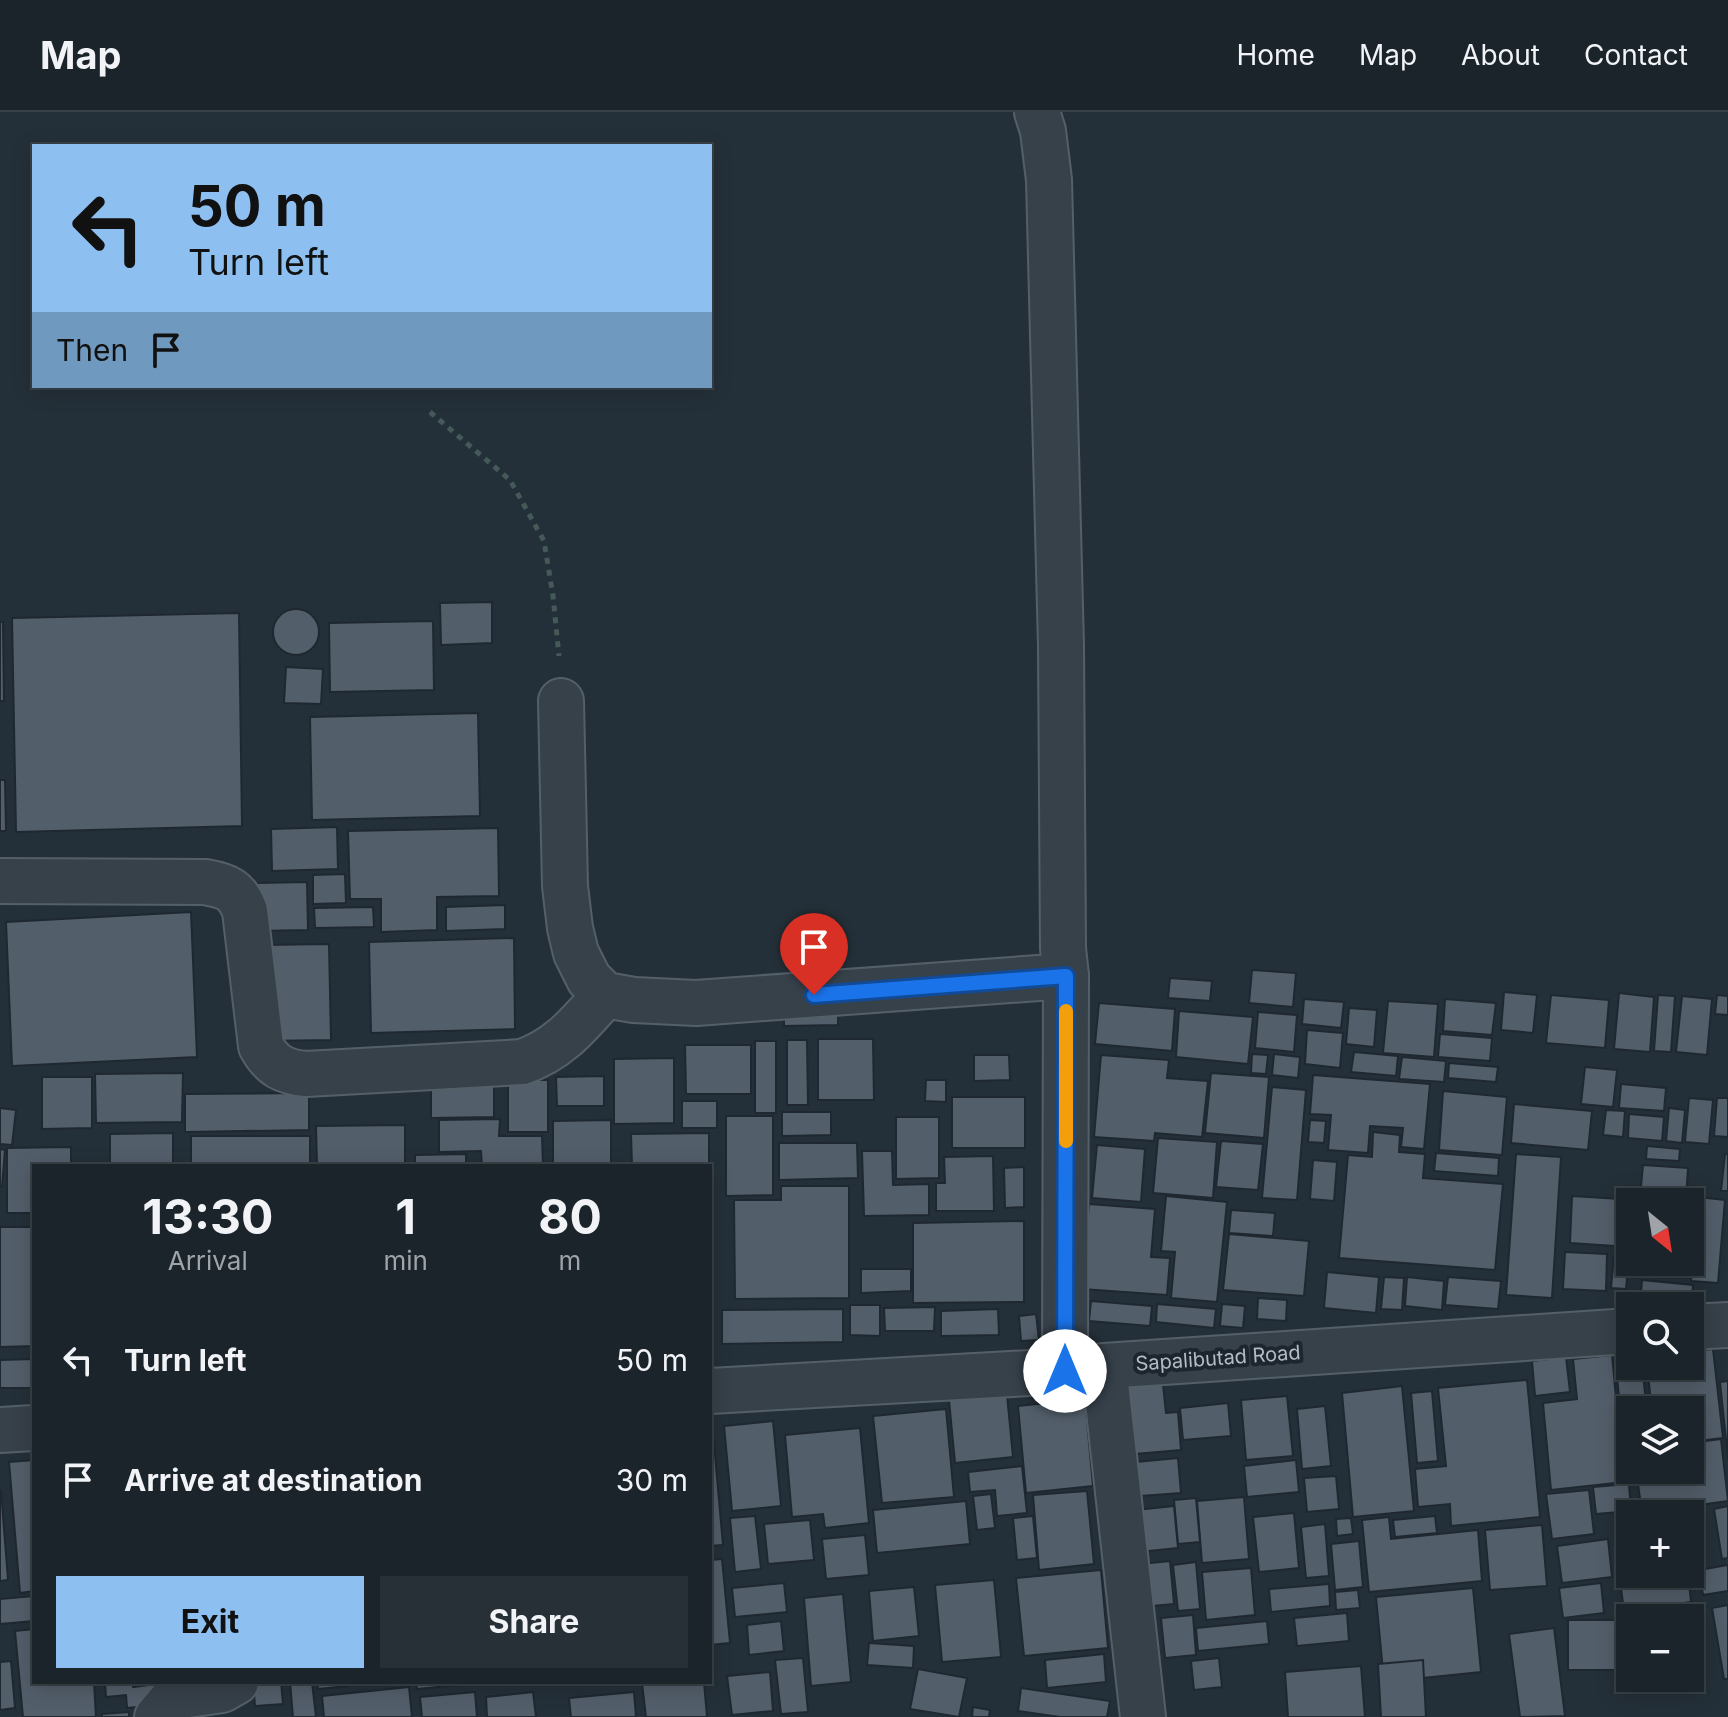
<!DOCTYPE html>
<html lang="en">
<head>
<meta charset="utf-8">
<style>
  body { margin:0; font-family:Inter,sans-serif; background:#283037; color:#f1f3f6; height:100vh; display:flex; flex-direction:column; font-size:30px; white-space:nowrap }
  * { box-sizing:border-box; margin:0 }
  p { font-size:26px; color:#a0a4a9 }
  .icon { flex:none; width:44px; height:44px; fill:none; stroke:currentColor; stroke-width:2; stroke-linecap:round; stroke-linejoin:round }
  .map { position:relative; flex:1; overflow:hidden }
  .panel { position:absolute; left:32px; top:1052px; width:680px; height:520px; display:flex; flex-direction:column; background:#1b242b; border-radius:0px; box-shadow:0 4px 20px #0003,0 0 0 2px #394147 }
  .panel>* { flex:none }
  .banner { position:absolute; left:32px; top:32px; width:680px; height:244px; border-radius:0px; box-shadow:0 4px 20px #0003,0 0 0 2px #394147; background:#8dc0f1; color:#111; overflow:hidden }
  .needle { width:52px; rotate:150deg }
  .tools { position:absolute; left:1616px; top:1076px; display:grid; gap:16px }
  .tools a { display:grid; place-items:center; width:88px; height:88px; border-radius:0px; background:#1b242b; box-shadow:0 4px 20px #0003,0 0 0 2px #394147; font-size:40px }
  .pin { position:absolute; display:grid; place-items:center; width:68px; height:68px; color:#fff; margin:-82px -34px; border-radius:50% 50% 50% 0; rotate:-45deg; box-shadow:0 0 8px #0007 }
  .pin .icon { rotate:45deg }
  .me { position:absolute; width:88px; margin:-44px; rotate:0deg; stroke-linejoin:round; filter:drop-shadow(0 0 6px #0008) }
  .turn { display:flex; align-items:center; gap:28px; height:168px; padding:0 24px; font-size:36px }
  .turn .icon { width:104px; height:104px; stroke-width:2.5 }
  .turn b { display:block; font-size:56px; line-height:68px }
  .then { display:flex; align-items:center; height:76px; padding:0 24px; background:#0003; gap:16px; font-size:30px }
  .eta { display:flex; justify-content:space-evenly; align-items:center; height:136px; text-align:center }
  .eta b { font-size:48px; font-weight:700; line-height:56px }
  .button { display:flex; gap:16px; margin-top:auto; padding:16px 24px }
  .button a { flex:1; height:92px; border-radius:0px; background:#8dc0f1; color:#111; font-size:32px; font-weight:700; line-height:92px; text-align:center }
  .button a+a { background:#283037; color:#f1f3f6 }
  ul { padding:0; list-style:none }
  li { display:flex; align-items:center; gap:24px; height:120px; padding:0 24px }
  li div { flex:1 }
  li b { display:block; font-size:30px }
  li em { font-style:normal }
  header { display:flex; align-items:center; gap:48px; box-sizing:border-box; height:112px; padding:0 40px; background:#1b242b; border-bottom:2px solid #394147 }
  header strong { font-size:38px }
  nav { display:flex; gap:44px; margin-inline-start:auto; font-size:28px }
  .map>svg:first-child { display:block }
  .building { fill:#525e6a; stroke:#1f2831; stroke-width:2 }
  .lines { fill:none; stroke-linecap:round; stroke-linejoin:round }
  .minor-casing { stroke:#555f68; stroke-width:48 }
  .path { stroke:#455959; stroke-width:5; stroke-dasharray:6 6; stroke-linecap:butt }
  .minor { stroke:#37414a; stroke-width:44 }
  .route-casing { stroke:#114b97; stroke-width:20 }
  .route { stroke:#1a73e8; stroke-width:14 }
  .slow { stroke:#f59e0b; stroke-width:14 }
  .labels { text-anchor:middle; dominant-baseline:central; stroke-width:8; stroke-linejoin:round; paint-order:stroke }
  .street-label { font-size:20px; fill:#b3bcc6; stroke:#1d262f }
</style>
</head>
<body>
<header>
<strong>Map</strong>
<nav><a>Home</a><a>Map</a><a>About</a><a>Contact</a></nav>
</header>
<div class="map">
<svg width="1728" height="1605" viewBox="0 0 1728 1605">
  <rect width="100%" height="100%" fill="#243039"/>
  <g class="building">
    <polygon points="492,490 492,531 441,533 440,491"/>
    <circle cx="296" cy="520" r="23"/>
    <polygon points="239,501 242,714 16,720 12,506"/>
    <polygon points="433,509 434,578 330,580 329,511"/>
    <polygon points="0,510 3,510 4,589 0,589"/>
    <polygon points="286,555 323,557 321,592 284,591"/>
    <polygon points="478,601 480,704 312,708 310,605"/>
    <polygon points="0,668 5,668 6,719 0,719"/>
    <polygon points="337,715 338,757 272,759 271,717"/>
    <polygon points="498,716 499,784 437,785 437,818 381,820 381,787 350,787 348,719"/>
    <polygon points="345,762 346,791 313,792 313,763"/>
    <polygon points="307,770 308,818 257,819 257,771"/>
    <polygon points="505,793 505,817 446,819 446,795"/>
    <polygon points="373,795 374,815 315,816 314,796"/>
    <polygon points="191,800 197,945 12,954 6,810"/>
    <polygon points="514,826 515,917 371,921 369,830"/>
    <polygon points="329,832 331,928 265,929 264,833"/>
    <polygon points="1252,858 1296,861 1293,895 1249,891"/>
    <polygon points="1170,866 1212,869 1210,889 1168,886"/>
    <polygon points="1504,880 1537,883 1533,921 1501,918"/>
    <polygon points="1619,881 1654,885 1650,940 1614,937"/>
    <polygon points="1551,883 1609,888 1605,936 1546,931"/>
    <polygon points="1658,883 1675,884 1671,940 1654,939"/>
    <polygon points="1717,883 1728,884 1728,903 1715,902"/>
    <polygon points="1682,884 1712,887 1707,943 1676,940"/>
    <polygon points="1304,887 1344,890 1341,916 1302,912"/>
    <polygon points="1445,887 1496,891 1492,923 1443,919"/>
    <polygon points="1388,889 1438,892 1434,945 1383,941"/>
    <polygon points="1099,891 1175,897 1172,939 1095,932"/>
    <polygon points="784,895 838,895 838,913 784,914"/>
    <polygon points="1349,896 1377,898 1374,935 1346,932"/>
    <polygon points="1179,899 1253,905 1248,952 1176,945"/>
    <polygon points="1258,900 1297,903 1294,940 1255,936"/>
    <polygon points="1307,918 1343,921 1340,956 1305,952"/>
    <polygon points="1440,922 1492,926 1490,949 1438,945"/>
    <polygon points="818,927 873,927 874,988 818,988"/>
    <polygon points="787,928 807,928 808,993 787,993"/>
    <rect x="755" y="929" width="21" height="72"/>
    <polygon points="685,933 751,933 751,982 686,982"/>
    <polygon points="1354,940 1398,944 1396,964 1351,960"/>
    <polygon points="1252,942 1268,943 1266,962 1251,961"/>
    <polygon points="1274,942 1300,945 1298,966 1272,963"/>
    <polygon points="974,943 1009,943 1010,968 974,969"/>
    <polygon points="1101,943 1169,948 1167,966 1208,969 1202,1025 1155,1021 1154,1029 1094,1025"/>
    <polygon points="1402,945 1446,949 1444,970 1399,967"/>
    <polygon points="674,946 674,1011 614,1012 614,947"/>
    <polygon points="1449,951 1498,955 1496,970 1448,966"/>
    <polygon points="1585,955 1617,958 1613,995 1581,992"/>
    <polygon points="183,961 182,1010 96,1011 95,962"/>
    <polygon points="1211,961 1269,965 1264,1026 1205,1021"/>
    <polygon points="1313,963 1430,972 1424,1037 1401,1035 1403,1016 1370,1014 1368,1041 1328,1038 1331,1003 1310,1002"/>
    <polygon points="604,964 604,994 557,994 556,965"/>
    <polygon points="42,965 92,965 92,1016 42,1017"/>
    <rect x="508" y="968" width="40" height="52"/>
    <polygon points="926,968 946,968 946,990 925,989"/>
    <polygon points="494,972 494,1005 431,1006 431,973"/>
    <polygon points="1621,972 1666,976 1664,999 1619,996"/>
    <polygon points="1272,975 1306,978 1297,1088 1262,1086"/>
    <polygon points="1443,979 1507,985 1502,1043 1439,1038"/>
    <polygon points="309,981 309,1018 185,1020 185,982"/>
    <rect x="952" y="985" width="73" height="51"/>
    <polygon points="1689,986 1713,988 1709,1032 1685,1030"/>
    <polygon points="1717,986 1728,986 1728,1025 1714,1024"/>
    <rect x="682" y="989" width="35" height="27"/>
    <polygon points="1514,992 1592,999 1588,1038 1511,1031"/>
    <polygon points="0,996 16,998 12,1033 0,1032"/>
    <polygon points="1669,996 1685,998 1682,1031 1666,1029"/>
    <polygon points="1606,998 1625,999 1623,1025 1603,1023"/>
    <polygon points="782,1000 831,1000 831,1023 782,1024"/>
    <polygon points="1629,1002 1664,1005 1662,1029 1628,1026"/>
    <polygon points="726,1004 773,1004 773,1083 726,1084"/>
    <polygon points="896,1005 939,1005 939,1066 896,1067"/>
    <polygon points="500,1007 499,1024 542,1024 543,1054 482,1054 481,1039 439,1040 439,1008"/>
    <polygon points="611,1008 611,1054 553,1054 553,1009"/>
    <polygon points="1310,1008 1326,1009 1324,1031 1308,1030"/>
    <polygon points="405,1013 405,1054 317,1054 316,1014"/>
    <polygon points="1373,1020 1400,1023 1399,1040 1425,1042 1423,1066 1503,1072 1495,1158 1339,1146 1348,1043 1372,1045"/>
    <polygon points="173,1021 173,1054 110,1054 110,1022"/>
    <polygon points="709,1021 709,1053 632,1054 631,1022"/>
    <rect x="191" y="1024" width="119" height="30"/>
    <polygon points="1158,1026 1217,1030 1213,1086 1153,1081"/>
    <polygon points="1221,1029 1263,1032 1258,1078 1216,1075"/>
    <polygon points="779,1031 857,1031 858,1066 779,1068"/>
    <polygon points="1097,1033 1145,1037 1141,1090 1092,1086"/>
    <polygon points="1647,1034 1680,1037 1679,1049 1646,1047"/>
    <polygon points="71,1035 71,1054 34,1054 34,1101 7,1101 7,1036"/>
    <polygon points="0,1037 5,1038 2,1075 0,1075"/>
    <polygon points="862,1039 892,1039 893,1073 929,1072 929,1103 864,1104"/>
    <polygon points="1436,1041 1499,1046 1498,1064 1434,1059"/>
    <polygon points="466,1042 466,1054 415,1054 415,1043"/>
    <polygon points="1516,1042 1561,1045 1552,1186 1506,1183"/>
    <polygon points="1725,1042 1728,1042 1728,1079 1721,1079"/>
    <polygon points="993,1044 994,1099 936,1099 936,1071 945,1071 944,1045"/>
    <polygon points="1313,1048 1337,1050 1334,1089 1310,1087"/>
    <polygon points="1643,1053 1688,1056 1686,1088 1640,1085"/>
    <polygon points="1024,1055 1024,1095 1005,1096 1004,1056"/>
    <polygon points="781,1074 849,1074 849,1186 735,1187 734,1088 781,1088"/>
    <polygon points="1166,1084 1227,1090 1217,1190 1171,1186 1175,1140 1161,1139"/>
    <polygon points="1572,1084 1637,1088 1630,1090 1630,1135 1570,1131"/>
    <polygon points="1698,1085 1725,1088 1718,1171 1691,1169"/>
    <polygon points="1089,1092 1155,1097 1151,1145 1170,1146 1167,1183 1082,1177"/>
    <polygon points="1690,1093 1693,1093 1690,1155 1639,1152 1639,1150 1690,1150"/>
    <polygon points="1231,1098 1275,1101 1273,1124 1229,1121"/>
    <polygon points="1024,1109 1024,1190 913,1191 913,1111"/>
    <polygon points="0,1115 34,1115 34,1234 0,1235"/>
    <polygon points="1229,1122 1309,1129 1304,1184 1223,1178"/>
    <polygon points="1565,1140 1607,1142 1606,1179 1563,1177"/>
    <polygon points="1614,1144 1629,1146 1626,1177 1611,1176"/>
    <polygon points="861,1157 911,1157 911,1179 861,1181"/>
    <polygon points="1327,1160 1379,1165 1376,1201 1324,1196"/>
    <polygon points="1384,1165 1404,1166 1402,1198 1381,1197"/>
    <polygon points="1407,1165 1444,1169 1442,1198 1405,1194"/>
    <polygon points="1448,1165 1501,1169 1498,1197 1445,1193"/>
    <polygon points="1642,1168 1693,1173 1691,1198 1690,1194 1640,1194"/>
    <polygon points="1258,1186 1287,1188 1286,1209 1257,1207"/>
    <polygon points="1091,1189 1152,1194 1150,1214 1089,1209"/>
    <polygon points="1157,1192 1216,1197 1214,1216 1156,1210"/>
    <polygon points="1222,1192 1245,1194 1243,1216 1220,1214"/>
    <polygon points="850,1193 880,1193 880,1224 850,1223"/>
    <polygon points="935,1195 934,1219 885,1219 884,1196"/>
    <polygon points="843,1197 843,1230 722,1232 722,1198"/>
    <polygon points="998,1197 999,1223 941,1224 941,1199"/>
    <polygon points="1036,1202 1039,1228 1021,1229 1019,1204"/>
    <polygon points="1713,1237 1723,1326 1690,1330 1690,1298 1652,1298 1647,1254 1690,1254 1690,1239"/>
    <polygon points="1612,1243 1624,1370 1551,1378 1543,1291 1577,1287 1573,1247"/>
    <polygon points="1630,1244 1630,1254 1642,1254 1647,1298 1630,1298 1630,1332 1624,1333 1615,1246"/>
    <polygon points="1566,1245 1570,1280 1535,1284 1532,1249"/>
    <polygon points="34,1247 34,1276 0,1276 0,1248"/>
    <polygon points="1527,1268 1540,1405 1451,1414 1450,1392 1418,1395 1415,1357 1446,1354 1438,1276"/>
    <polygon points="1728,1269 1728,1347 1720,1270"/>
    <polygon points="1163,1272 1166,1301 1178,1300 1181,1338 1123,1343 1117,1276"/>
    <polygon points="1402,1274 1414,1399 1353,1405 1342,1281"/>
    <polygon points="1432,1279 1438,1349 1417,1351 1411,1281"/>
    <polygon points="1007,1283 1013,1345 955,1351 949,1288"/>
    <polygon points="1287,1284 1293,1344 1246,1348 1241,1288"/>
    <polygon points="1085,1287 1093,1374 1026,1381 1018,1294"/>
    <polygon points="1228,1291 1231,1324 1183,1328 1180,1296"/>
    <polygon points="1325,1294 1331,1354 1302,1357 1297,1297"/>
    <polygon points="946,1297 954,1385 882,1391 873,1304"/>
    <polygon points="712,1309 723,1433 710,1434 710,1310"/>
    <polygon points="773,1309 781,1394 732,1399 724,1314"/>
    <polygon points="860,1316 869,1411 825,1416 823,1402 792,1405 785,1323"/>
    <polygon points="1721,1327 1728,1389 1642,1401 1636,1358 1690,1358 1690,1331"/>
    <polygon points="1178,1346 1181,1381 1140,1384 1136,1350"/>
    <polygon points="34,1348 34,1479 20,1481 9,1350"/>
    <polygon points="1296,1348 1299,1380 1247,1385 1244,1354"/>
    <polygon points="1022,1354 1027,1401 997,1404 995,1378 970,1380 968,1360"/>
    <polygon points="1336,1364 1339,1397 1307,1400 1304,1366"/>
    <polygon points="1629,1372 1631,1399 1596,1402 1593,1375"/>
    <polygon points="1,1378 8,1468 0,1469 0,1378"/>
    <polygon points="1589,1378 1594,1422 1552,1427 1546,1382"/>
    <polygon points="1087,1379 1094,1452 1039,1458 1033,1383"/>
    <polygon points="991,1382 995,1416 977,1418 973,1384"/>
    <polygon points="1244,1385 1249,1447 1202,1451 1197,1389"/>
    <polygon points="1196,1386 1200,1430 1178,1432 1174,1388"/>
    <polygon points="966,1389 970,1432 877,1441 873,1398"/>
    <polygon points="1174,1394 1178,1436 1129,1441 1126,1399"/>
    <polygon points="1728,1394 1728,1446 1722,1447 1714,1397"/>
    <polygon points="1294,1401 1299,1456 1259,1460 1253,1405"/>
    <polygon points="755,1404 761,1457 735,1460 730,1406"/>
    <polygon points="1033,1404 1037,1446 1017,1448 1013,1406"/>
    <polygon points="1435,1404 1437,1421 1395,1425 1393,1408"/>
    <polygon points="1389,1405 1391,1427 1478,1418 1482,1469 1369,1480 1362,1408"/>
    <polygon points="1351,1406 1353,1422 1337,1424 1336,1407"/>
    <polygon points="810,1408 814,1448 768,1452 764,1412"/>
    <polygon points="1325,1412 1329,1464 1306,1466 1301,1415"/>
    <polygon points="1542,1413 1547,1474 1490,1478 1485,1418"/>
    <polygon points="865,1423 869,1463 826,1467 822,1427"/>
    <polygon points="1608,1427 1612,1465 1562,1471 1557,1434"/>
    <polygon points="1359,1429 1363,1475 1335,1478 1331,1432"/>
    <polygon points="1630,1444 1630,1462 1688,1462 1691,1490 1624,1499 1617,1446"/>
    <polygon points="722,1447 730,1531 710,1533 710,1448"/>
    <polygon points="1170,1449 1174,1492 1152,1494 1131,1453"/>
    <polygon points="1196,1450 1200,1497 1178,1499 1173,1453"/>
    <polygon points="1728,1453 1728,1479 1703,1483 1699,1458"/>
    <polygon points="1251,1456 1255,1503 1206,1508 1202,1460"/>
    <polygon points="1101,1458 1108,1536 1024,1544 1016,1466"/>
    <polygon points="994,1468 1001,1545 942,1550 935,1473"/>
    <polygon points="784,1471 787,1500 735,1505 732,1476"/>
    <polygon points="1601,1471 1604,1501 1563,1506 1559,1476"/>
    <polygon points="1329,1472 1330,1494 1271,1500 1269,1477"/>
    <polygon points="914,1475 919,1524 873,1529 869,1479"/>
    <polygon points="1473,1476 1481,1560 1384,1570 1376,1485"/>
    <polygon points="1358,1478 1360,1496 1336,1498 1335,1480"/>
    <polygon points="843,1482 851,1570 811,1574 804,1486"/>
    <polygon points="34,1484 34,1509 0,1512 0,1487"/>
    <polygon points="1728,1493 1728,1567 1724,1567 1712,1496"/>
    <polygon points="1347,1501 1349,1529 1297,1534 1294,1506"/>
    <polygon points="1193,1503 1196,1543 1165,1546 1161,1506"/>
    <polygon points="1568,1508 1621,1508 1620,1558 1568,1558"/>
    <polygon points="781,1509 784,1539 749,1543 747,1513"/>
    <polygon points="1267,1509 1269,1532 1198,1539 1196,1516"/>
    <polygon points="1554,1516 1565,1604 1520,1605 1509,1522"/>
    <polygon points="34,1517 34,1570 94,1570 96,1605 23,1605 15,1519"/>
    <polygon points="869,1531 914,1534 913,1556 867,1553"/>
    <polygon points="1104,1542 1106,1570 1047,1576 1045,1548"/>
    <polygon points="803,1546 808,1600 781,1602 775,1548"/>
    <polygon points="1219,1546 1222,1575 1194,1578 1191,1549"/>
    <polygon points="1423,1548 1426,1605 1381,1605 1378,1552"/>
    <polygon points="11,1549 15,1596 0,1598 0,1550"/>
    <polygon points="1361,1554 1365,1605 1288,1605 1285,1560"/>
    <polygon points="918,1557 967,1566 959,1605 910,1597"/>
    <polygon points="770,1560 773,1599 732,1603 727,1564"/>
    <polygon points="105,1570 133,1570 133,1575 156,1572 157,1593 127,1596 126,1583 106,1585"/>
    <polygon points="253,1570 281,1570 283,1592 255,1594"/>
    <polygon points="290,1570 312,1570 316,1605 293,1605"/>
    <polygon points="317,1570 348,1570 348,1574 318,1577"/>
    <polygon points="416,1570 489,1570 417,1577"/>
    <polygon points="704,1570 707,1605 646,1605 642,1571"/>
    <polygon points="409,1575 412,1605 324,1605 322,1584"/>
    <polygon points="1021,1576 1110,1589 1107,1605 1060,1605 1018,1599"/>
    <polygon points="475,1580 477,1605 422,1605 420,1585"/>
    <polygon points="533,1580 536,1605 487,1605 486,1585"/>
    <polygon points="634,1580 636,1605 571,1605 569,1586"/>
    <polygon points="973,1595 990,1598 989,1605 972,1605"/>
    <polygon points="129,1600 129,1605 102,1605 102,1602"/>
  </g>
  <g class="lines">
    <g class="minor-casing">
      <g id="minor">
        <polyline points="1037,0 1043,19 1049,68 1061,534 1063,836 1066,864 1065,1259"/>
        <polyline points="561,589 565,774 570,816 576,841 589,867 605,883 634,888 696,891 1066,864"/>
        <path d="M0 769 205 770C228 774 237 778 245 799L261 934C272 954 284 960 306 962L522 950C559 938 580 911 605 883"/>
        <polyline points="1690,1215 1728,1213"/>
        <polyline points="1104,1254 1143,1605"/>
        <polyline points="710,1279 1065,1259 1104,1254 1630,1219"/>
        <polyline points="0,1318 34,1316"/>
        <polyline points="157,1605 174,1585 222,1578 236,1570"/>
      </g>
    </g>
    <polyline class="path" points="430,300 510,368 544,429 553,484 559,544"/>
    <use href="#minor" class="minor"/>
  </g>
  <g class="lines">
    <g class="route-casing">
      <polyline id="route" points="814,883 1066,864 1065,1259"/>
    </g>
    <use href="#route" class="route"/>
    <polyline class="slow" points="1066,1029 1066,899"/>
  </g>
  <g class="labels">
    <g class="street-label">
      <text transform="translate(1218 1246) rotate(-4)">Sapalibutad Road</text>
    </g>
  </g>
</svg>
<div class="tools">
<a><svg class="needle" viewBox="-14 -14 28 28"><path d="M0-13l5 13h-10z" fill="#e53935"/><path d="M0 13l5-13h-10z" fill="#a0a4a9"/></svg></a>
<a><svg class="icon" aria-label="search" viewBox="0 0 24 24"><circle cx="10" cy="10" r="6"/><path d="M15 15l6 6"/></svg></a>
<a><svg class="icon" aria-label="layers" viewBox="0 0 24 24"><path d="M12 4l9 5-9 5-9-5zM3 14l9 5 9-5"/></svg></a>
<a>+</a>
<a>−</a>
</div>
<div class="pin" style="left:814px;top:883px;background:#d93025"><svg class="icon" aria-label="arrive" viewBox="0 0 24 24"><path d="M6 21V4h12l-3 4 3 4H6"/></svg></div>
<svg class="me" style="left:1065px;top:1259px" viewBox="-20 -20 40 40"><circle r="19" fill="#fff"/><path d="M0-13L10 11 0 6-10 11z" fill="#1a73e8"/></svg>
<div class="banner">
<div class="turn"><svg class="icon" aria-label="left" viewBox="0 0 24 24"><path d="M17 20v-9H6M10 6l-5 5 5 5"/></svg><div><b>50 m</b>Turn left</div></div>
<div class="then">Then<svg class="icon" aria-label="arrive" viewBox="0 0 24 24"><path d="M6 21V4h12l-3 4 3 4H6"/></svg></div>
</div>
<section class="panel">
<div class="eta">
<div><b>13:30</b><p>Arrival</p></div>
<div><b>1</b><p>min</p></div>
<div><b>80</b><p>m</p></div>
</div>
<ul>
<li><svg class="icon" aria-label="left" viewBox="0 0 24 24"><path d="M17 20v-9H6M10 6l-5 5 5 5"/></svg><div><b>Turn left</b></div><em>50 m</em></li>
<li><svg class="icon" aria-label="arrive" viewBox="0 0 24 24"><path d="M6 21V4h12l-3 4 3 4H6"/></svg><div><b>Arrive at destination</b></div><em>30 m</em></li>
</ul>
<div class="button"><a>Exit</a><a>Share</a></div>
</section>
</div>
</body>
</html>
